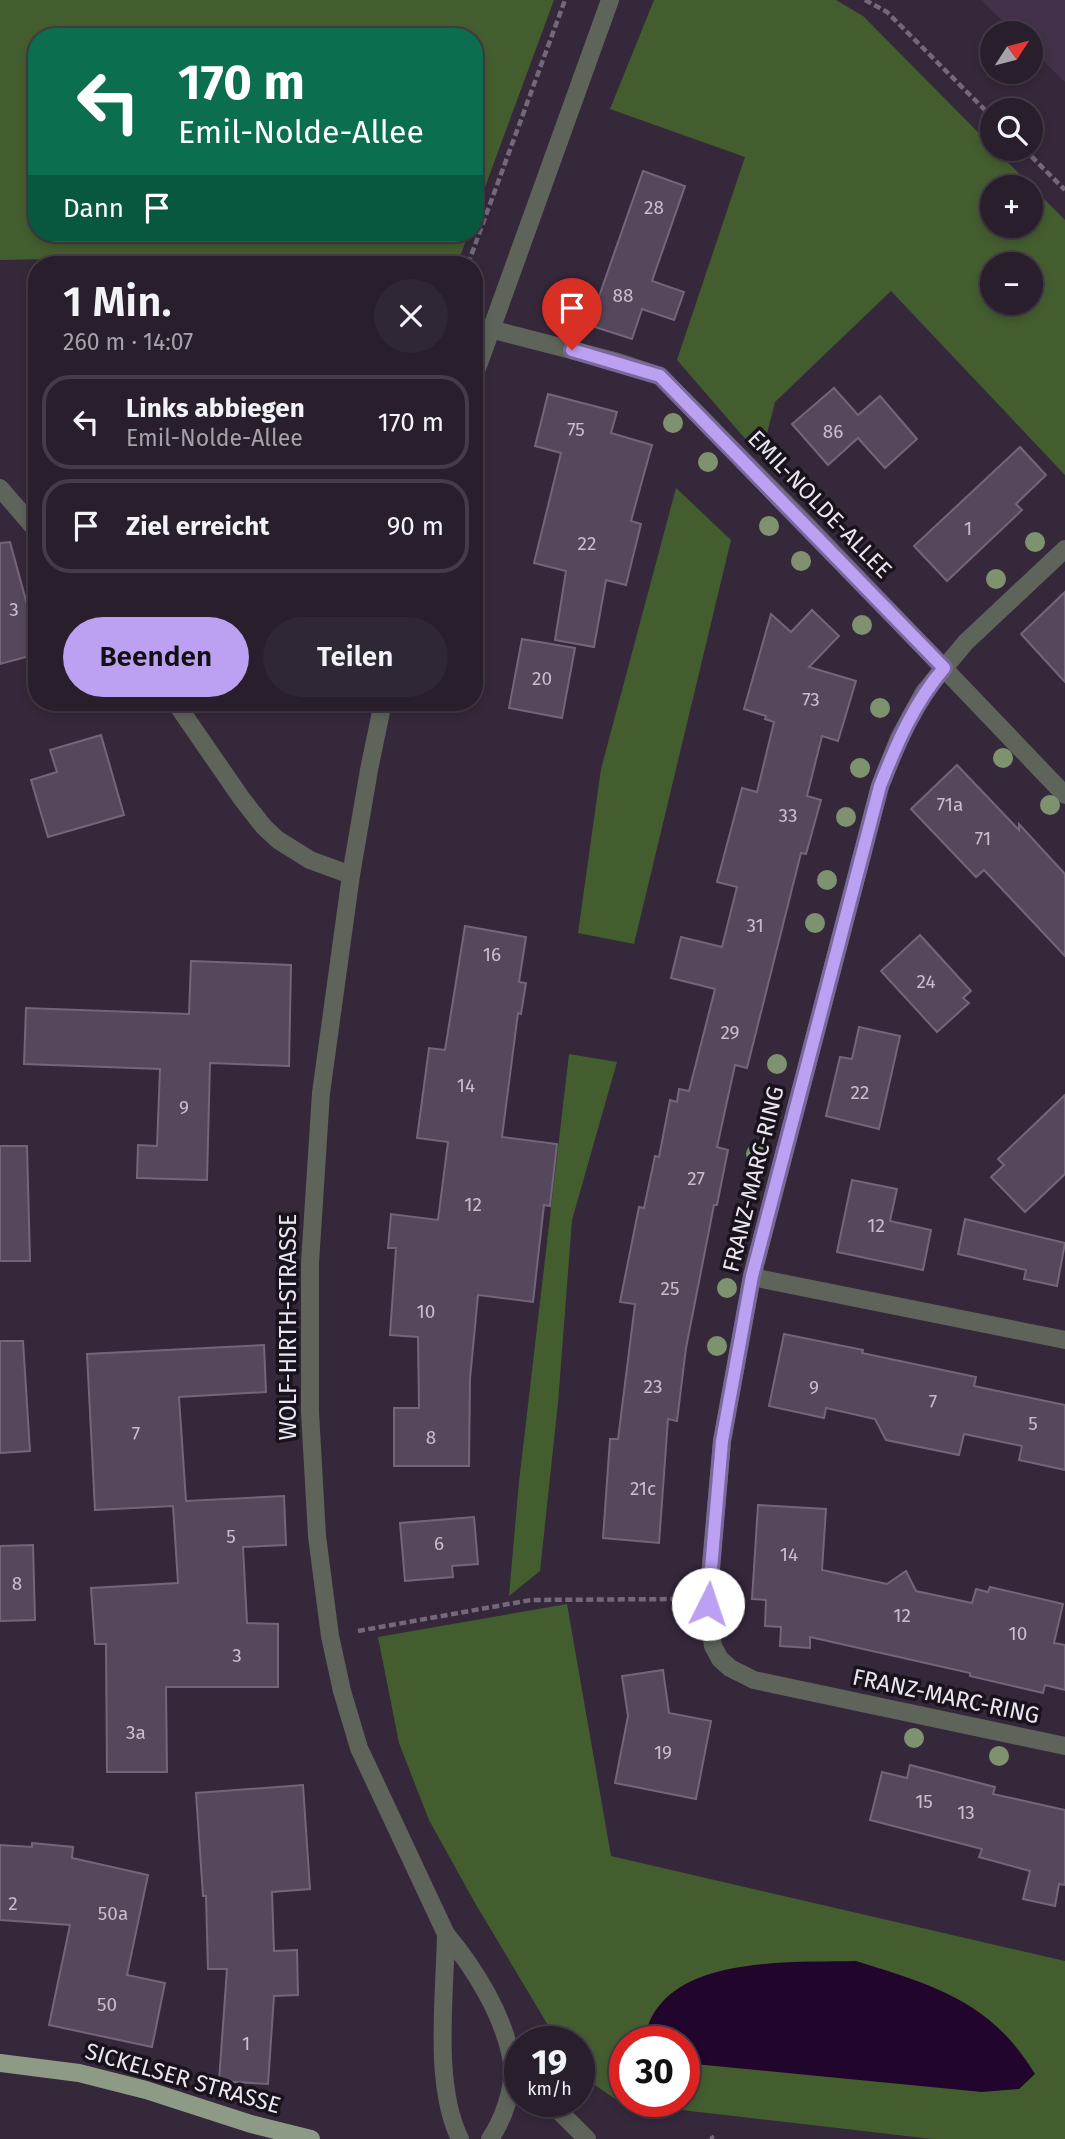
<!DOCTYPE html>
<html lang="de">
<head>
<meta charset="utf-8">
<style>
  body { margin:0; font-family:"Fira Sans",sans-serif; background:#302734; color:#f1f3f6; height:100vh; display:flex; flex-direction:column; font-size:26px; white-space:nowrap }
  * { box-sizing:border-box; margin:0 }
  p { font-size:23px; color:#a5a2a9 }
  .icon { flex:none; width:38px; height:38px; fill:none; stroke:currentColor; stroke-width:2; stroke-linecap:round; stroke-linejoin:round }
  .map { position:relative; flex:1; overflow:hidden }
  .side { position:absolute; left:28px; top:256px; width:455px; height:455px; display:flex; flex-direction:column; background:#281e2c; border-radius:28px; box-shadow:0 4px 10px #0003,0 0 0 2px #443c48 }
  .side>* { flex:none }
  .hud { position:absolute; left:28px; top:28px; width:455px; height:214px; border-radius:28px; box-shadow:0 4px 10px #0003,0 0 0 2px #443c48; background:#0b6e4f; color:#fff; overflow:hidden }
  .needle { width:46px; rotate:54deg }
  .controls { position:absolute; left:980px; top:21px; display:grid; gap:14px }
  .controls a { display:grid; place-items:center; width:63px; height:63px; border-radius:50%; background:#281e2c; box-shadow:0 4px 10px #0003,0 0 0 2px #443c48; font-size:35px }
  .speed { position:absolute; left:504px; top:2026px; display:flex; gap:14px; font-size:35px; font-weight:700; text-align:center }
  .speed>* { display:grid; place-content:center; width:91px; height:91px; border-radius:50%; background:#281e2c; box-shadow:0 4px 10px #0003,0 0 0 2px #443c48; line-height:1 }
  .speed small { font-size:18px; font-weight:400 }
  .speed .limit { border:10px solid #d22; background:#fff; color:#111 }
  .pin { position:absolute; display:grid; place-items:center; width:60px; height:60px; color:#fff; margin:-72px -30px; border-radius:50% 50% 50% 0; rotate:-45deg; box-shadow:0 0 7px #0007 }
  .pin .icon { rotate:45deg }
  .me { position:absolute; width:77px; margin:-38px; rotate:4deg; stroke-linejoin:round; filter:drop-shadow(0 0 5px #0008) }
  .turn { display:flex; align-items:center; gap:24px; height:147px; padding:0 35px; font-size:32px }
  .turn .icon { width:91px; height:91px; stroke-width:2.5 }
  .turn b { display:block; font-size:49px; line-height:60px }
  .then { display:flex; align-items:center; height:66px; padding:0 35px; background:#0003; gap:14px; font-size:26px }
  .round { display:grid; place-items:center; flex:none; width:74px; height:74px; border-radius:37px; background:#302734 }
  .headline { display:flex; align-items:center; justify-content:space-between; height:119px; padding:0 35px }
  h1 { font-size:42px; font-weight:600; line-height:52px }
  .button { display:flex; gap:14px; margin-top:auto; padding:14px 35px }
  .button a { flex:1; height:80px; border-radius:42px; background:#bca0f2; color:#111; font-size:28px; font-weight:600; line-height:80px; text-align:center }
  .button a+a { background:#302734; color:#f1f3f6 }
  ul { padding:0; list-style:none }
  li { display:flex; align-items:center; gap:21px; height:94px; margin:0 14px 10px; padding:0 21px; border:4px solid #443c48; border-radius:28px }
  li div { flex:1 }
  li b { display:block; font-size:26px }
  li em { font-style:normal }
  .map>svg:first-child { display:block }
  .built { fill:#423148 }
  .green { fill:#445d2f; fill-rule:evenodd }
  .water { fill:#22052d }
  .building { fill:#56485c; stroke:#74657b; stroke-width:2 }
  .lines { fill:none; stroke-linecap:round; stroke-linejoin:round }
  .path { stroke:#74697a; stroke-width:4.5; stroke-dasharray:7 3.5; stroke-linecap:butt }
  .minor { stroke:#5e645a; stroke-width:18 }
  .major { stroke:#8d9a85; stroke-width:18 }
  .tree { fill:#7f9270 }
  .route-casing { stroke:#7a689d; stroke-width:18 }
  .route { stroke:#bca0f2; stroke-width:12 }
  .labels { text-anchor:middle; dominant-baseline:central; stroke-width:7; stroke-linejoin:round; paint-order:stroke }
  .number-label { font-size:19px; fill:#c7becc }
  .street-label { font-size:23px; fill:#ede5f2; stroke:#19131c }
</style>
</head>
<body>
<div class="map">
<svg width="1065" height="2139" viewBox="0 0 1065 2139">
  <rect width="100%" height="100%" fill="#35283b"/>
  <polygon class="built" points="981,0 1065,0 1065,82 1031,49 1031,33 1015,33"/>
  <g class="green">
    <polygon points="0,0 554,0 474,217 474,37 37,37 37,233 469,233 457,264 54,264 47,259 0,260"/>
    <path d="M654 0H836L863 16 1065 220V475L891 291 775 402 761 457 677 360 745 157 610 109ZM1031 187V226H992V187ZM1031 264V303H992V264Z"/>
    <polygon points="676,488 731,540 634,944 578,933 601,769"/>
    <polygon points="569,1054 617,1062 572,1220 558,1403 540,1571 509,1596 519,1482"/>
    <path d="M567 1604 611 1856 1065 1961V2139H932L621 2103 579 2074V2042H558L475 1903 429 1820 399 1743 378 1637ZM625 2042H684V2102H625Z"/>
  </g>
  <path class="water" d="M856 1961C933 1985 991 2001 1035 2074L1019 2089 982 2092 684 2063V2042H644C657 1953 789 1963 856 1961Z"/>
  <g class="building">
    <polygon points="643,171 685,186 652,281 684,292 674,320 642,309 632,339 589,325"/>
    <polygon points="834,388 858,415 880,396 917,439 885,468 858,438 828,465 792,424"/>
    <polygon points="548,394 617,412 611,433 652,445 631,521 641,524 626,585 606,580 594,647 555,640 566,571 534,563 561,453 535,446"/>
    <polygon points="1020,447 1046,475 1016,504 1022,510 947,581 914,546"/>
    <polygon points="10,542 37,641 37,654 0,664 0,543"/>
    <polygon points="1065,592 1065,682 1021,634"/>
    <polygon points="812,610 839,636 809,667 856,681 838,741 822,736 807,796 821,800 806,854 801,853 747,1068 735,1065 717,1147 728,1150 717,1205 714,1205 686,1348 677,1421 668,1419 659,1543 603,1538 610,1439 618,1439 635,1304 620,1302 639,1207 644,1208 655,1156 659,1157 670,1100 677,1102 679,1089 689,1091 715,989 671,978 681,937 722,947 737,887 717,882 742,788 757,792 774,722 765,719 766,716 744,709 771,614 791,632"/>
    <polygon points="522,639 575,648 562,718 509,708"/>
    <polygon points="101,735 124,815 48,837 31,780 57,772 50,750"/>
    <polygon points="957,765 1019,830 1019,824 1065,874 1065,956 984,870 976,877 911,809"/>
    <polygon points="465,926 526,937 519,982 526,983 521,1014 518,1013 502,1137 557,1144 550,1206 544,1205 533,1302 478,1295 470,1379 469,1466 394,1466 394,1408 419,1408 418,1337 390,1335 396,1248 388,1248 391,1214 438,1220 448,1142 417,1138 429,1048 445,1050"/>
    <polygon points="920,935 971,991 963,998 969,1003 937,1032 881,971"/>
    <polygon points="191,961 291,965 289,1066 210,1063 207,1180 137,1178 138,1145 157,1146 160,1069 24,1064 26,1008 189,1014"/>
    <polygon points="859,1027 900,1036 879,1129 826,1116 840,1057 852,1059"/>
    <polygon points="1065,1095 1065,1174 1025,1212 991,1177 1004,1165 998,1159"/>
    <polygon points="0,1146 27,1146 30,1261 0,1261"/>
    <polygon points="852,1180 897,1189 890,1221 931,1230 923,1270 837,1252"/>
    <polygon points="965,1219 1065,1243 1057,1286 1024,1279 1026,1270 958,1254"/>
    <polygon points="784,1334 863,1350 862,1353 976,1377 974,1386 1065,1405 1065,1470 1019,1460 1022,1446 964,1434 959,1455 886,1440 875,1419 826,1408 824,1418 769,1406"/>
    <polygon points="0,1341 23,1341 30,1451 0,1453"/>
    <polygon points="264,1345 266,1392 179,1397 186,1501 284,1496 286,1545 243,1547 247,1623 278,1624 278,1687 166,1687 167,1772 107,1772 106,1644 95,1644 91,1588 178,1583 173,1506 95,1510 87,1354"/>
    <polygon points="758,1505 826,1509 822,1570 887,1584 906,1571 916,1591 972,1603 976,1589 988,1592 990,1587 1063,1604 1054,1643 1065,1645 1065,1690 1045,1685 1043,1693 970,1676 970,1673 810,1637 810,1648 780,1646 781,1627 765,1626 766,1600 752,1599"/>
    <polygon points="474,1517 478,1564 452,1566 453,1577 405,1581 400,1523"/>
    <polygon points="33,1545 35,1620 0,1621 0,1546"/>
    <polygon points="663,1670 669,1713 711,1721 696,1799 615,1783 628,1716 622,1676"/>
    <polygon points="910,1765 995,1787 993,1794 1065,1810 1065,1885 1059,1884 1055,1906 1023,1899 1030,1871 979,1857 982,1849 870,1820 882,1772 907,1778"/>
    <polygon points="303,1785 310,1889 272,1892 274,1951 297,1950 298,1995 274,1996 268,2084 219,2081 227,1969 208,1969 206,1896 203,1896 196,1793"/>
    <polygon points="32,1843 73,1847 72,1858 148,1875 127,1975 165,1983 152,2047 49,2025 70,1925 0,1920 0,1845 32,1847"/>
  </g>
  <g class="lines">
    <g class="path">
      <polyline points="865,0 887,12 992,117"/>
      <polyline points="1024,149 1065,190"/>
      <polyline points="468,264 565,0"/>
      <polyline points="474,419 484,422"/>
      <polyline points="358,1631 531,1600 679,1599"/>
      <polyline points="711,2136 713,2139"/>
    </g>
    <g class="minor">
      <polyline points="490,329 618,362 660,376 801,519 1065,795"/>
      <polyline points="474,377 610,0"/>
      <polyline points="0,488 37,531"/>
      <polyline points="1065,549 966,642 924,692 899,738 880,786 752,1277 722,1441 708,1597 709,1620 713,1646 720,1659 730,1668 754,1680 1065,1746"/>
      <polyline points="175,702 242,799 264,827 278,840 310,860 351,875"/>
      <path d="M383 702 369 770 351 875 321 1093 310 1263V1412L317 1536 330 1636 342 1691 359 1748 446 1934C475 1969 505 2017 512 2063 515 2087 503 2120 490 2139"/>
      <polyline points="752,1277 1065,1340"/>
      <path d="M446 1934C445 1996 433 2084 460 2139"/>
      <polyline points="550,2102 587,2139"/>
    </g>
    <polyline class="major" points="0,2063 79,2073 146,2090 251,2124 311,2139"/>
  </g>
  <g class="tree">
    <circle cx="673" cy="423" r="10"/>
    <circle cx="708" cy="462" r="10"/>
    <circle cx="769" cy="526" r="10"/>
    <circle cx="1035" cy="542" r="10"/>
    <circle cx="801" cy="561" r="10"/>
    <circle cx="996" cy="579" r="10"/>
    <circle cx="862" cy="625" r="10"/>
    <circle cx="880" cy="708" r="10"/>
    <circle cx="1003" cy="758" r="10"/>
    <circle cx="860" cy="768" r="10"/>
    <circle cx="1050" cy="805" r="10"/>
    <circle cx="846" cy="817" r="10"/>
    <circle cx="827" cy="880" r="10"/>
    <circle cx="815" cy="923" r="10"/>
    <circle cx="777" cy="1064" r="10"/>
    <circle cx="756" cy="1154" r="10"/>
    <circle cx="742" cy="1221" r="10"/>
    <circle cx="727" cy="1288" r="10"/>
    <circle cx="717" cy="1346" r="10"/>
    <circle cx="914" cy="1738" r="10"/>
    <circle cx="999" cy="1756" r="10"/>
  </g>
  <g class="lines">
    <g class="route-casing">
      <path id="route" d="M572 350 660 376 944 668C914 703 897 743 880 786L752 1276 722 1441 708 1604"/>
    </g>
    <use href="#route" class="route"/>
  </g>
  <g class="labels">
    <g class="number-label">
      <text x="654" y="207">28</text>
      <text x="623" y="295">88</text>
      <text x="576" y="429">75</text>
      <text x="833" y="431">86</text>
      <text x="968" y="528">1</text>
      <text x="587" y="543">22</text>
      <text x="14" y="609">3</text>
      <text x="542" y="678">20</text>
      <text x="811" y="699">73</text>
      <text x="950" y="804">71a</text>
      <text x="788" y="815">33</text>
      <text x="983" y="838">71</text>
      <text x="755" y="925">31</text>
      <text x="492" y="954">16</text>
      <text x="926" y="981">24</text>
      <text x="730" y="1032">29</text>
      <text x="466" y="1085">14</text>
      <text x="860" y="1092">22</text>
      <text x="184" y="1107">9</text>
      <text x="696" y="1178">27</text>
      <text x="473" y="1204">12</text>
      <text x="876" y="1225">12</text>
      <text x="670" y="1288">25</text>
      <text x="426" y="1311">10</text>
      <text x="653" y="1386">23</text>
      <text x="814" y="1387">9</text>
      <text x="933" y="1401">7</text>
      <text x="1033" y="1423">5</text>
      <text x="136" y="1433">7</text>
      <text x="431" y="1437">8</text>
      <text x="643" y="1488">21c</text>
      <text x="231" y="1536">5</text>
      <text x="439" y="1543">6</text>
      <text x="789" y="1554">14</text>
      <text x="17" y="1583">8</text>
      <text x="902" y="1615">12</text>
      <text x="1018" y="1633">10</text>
      <text x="237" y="1655">3</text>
      <text x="136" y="1732">3a</text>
      <text x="663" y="1752">19</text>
      <text x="924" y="1801">15</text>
      <text x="966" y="1812">13</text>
      <text x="13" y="1903">2</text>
      <text x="113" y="1913">50a</text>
      <text x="107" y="2004">50</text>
      <text x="246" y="2043">1</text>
    </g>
    <g class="street-label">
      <text transform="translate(820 504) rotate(46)">EMIL-NOLDE-ALLEE</text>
      <text transform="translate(753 1179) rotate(-76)">FRANZ-MARC-RING</text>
      <text transform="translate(288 1327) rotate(-90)">WOLF-HIRTH-STRASSE</text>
      <text transform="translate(946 1696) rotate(12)">FRANZ-MARC-RING</text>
      <text transform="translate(183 2078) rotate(16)">SICKELSER STRASSE</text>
    </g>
  </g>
</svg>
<div class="controls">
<a><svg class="needle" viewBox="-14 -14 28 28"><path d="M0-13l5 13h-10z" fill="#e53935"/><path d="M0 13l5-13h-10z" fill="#a5a2a9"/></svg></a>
<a><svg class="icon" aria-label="search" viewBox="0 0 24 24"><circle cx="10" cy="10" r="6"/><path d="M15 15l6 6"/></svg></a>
<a>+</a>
<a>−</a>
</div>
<div class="speed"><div>19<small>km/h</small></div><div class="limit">30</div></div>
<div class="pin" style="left:572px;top:350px;background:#d93025"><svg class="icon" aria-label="arrive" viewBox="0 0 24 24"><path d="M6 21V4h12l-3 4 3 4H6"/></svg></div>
<svg class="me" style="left:708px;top:1604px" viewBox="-20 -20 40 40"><circle r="19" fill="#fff"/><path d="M0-13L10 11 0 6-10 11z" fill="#bca0f2"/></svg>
<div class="hud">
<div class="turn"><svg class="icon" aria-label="left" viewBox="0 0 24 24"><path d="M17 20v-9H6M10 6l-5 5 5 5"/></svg><div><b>170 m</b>Emil-Nolde-Allee</div></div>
<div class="then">Dann<svg class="icon" aria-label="arrive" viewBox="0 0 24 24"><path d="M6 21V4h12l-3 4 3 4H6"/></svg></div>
</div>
<section class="side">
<div class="headline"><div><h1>1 Min.</h1><p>260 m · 14:07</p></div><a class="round"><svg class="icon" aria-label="close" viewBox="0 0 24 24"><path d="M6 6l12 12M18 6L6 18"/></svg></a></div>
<ul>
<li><svg class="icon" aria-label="left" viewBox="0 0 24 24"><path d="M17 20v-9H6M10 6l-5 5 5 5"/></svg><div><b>Links abbiegen</b><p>Emil-Nolde-Allee</p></div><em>170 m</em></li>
<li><svg class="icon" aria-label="arrive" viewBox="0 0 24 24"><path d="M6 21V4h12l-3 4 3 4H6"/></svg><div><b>Ziel erreicht</b></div><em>90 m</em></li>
</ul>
<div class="button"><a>Beenden</a><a>Teilen</a></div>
</section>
</div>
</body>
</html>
